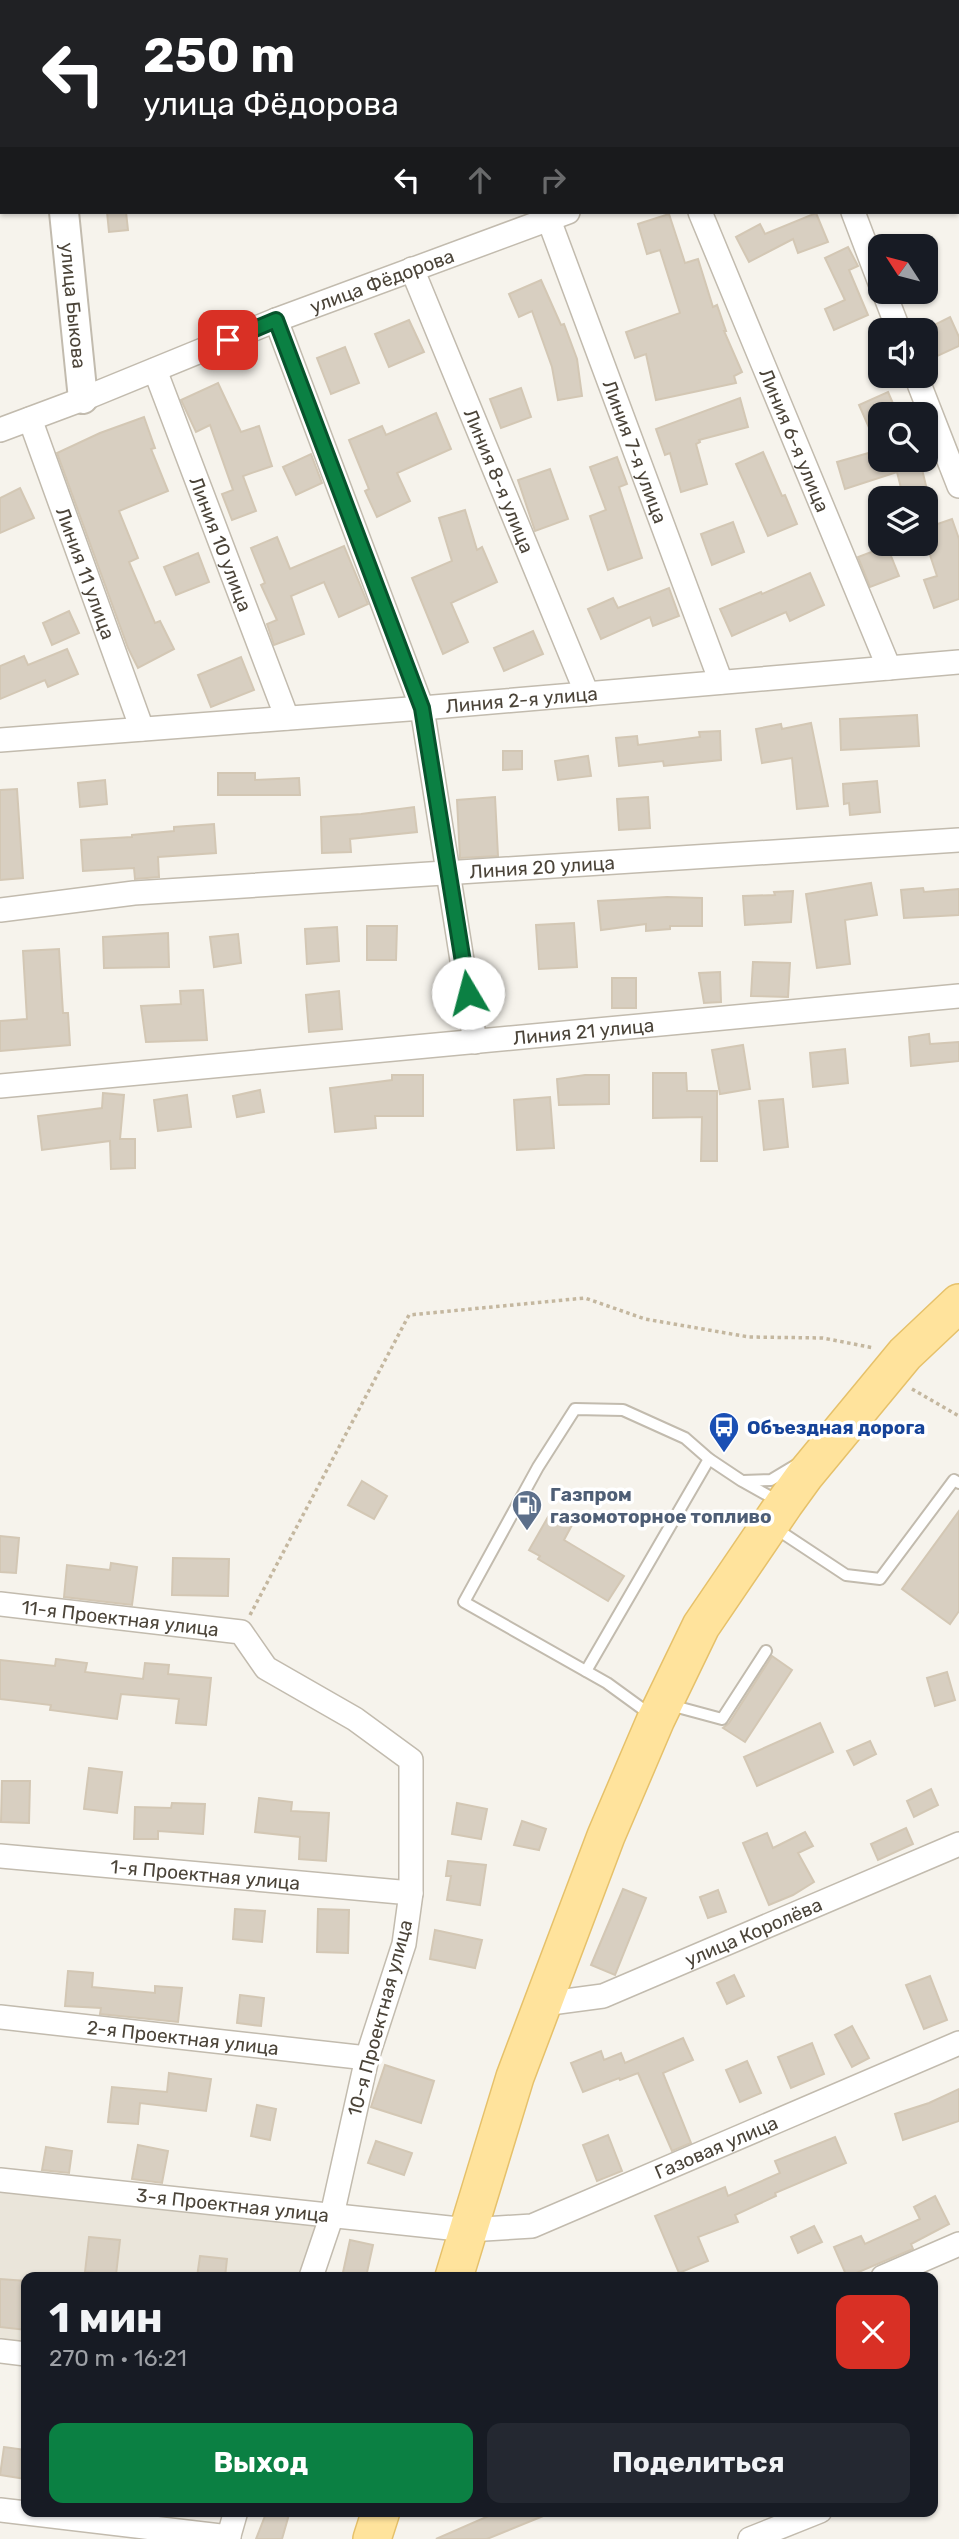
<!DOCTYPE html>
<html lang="ru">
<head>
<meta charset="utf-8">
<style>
  body { margin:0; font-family:Rubik,sans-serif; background:#242831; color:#f1f3f6; height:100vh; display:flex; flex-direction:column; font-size:26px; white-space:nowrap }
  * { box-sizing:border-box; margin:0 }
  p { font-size:23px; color:#9ea1a6 }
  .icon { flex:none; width:38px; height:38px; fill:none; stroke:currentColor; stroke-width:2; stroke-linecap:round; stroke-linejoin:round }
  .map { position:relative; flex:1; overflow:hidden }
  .drawer { position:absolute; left:21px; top:2272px; width:917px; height:245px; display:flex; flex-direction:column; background:#171b24; border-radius:14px; box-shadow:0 2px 5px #0004 }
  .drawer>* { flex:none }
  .guide { position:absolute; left:0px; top:0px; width:959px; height:214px; box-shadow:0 2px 5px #0004; background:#202124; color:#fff; overflow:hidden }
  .needle { width:46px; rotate:306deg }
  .controls { position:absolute; left:868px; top:234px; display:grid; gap:14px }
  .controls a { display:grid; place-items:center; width:70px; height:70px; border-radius:14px; background:#171b24; box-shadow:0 2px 5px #0004; font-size:35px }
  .pin { position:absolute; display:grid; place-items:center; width:60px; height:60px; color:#fff; margin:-30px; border-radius:14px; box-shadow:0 4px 10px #0006 }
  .me { position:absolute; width:77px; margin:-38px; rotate:352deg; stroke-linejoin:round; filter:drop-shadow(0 0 5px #0008) }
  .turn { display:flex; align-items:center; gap:24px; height:147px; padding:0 28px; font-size:32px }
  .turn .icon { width:91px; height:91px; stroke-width:2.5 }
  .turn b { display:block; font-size:49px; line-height:60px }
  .lanes { display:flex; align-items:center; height:66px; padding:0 28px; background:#0003; justify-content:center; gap:35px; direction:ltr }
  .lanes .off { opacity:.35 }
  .round { display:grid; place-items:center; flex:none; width:74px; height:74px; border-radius:14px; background:#242831 }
  .overview { display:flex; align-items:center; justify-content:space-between; height:119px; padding:0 28px }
  h1 { font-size:42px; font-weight:700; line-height:52px }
  .primary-button { display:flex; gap:14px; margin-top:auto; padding:14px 28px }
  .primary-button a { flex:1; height:80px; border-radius:14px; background:#0b8043; color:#fff; font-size:28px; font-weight:700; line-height:80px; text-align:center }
  .primary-button a+a { background:#242831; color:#f1f3f6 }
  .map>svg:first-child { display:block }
  .residential { fill:#eae5da }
  .building { fill:#d8cfc1; stroke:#d3c7b4; stroke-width:2 }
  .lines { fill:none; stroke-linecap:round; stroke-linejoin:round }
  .service-casing { stroke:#c2bbae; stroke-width:14 }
  .minor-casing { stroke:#c2bbae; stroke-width:26 }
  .tertiary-casing { stroke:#c2bbae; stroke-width:32 }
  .primary-casing { stroke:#e6c16a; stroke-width:40 }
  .path { stroke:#c4b79f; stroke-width:3.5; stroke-dasharray:3.5 3.5; stroke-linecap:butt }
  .service { stroke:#fff; stroke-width:10 }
  .minor { stroke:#fff; stroke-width:23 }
  .tertiary { stroke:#fff; stroke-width:28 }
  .primary { stroke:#ffe39c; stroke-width:37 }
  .route-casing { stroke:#07532c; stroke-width:18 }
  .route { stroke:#0b8043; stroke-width:12 }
  .labels { text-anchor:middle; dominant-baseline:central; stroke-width:7; stroke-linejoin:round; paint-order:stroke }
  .street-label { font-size:19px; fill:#4b4439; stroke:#fff }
  .transit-label { font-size:19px; font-weight:bold; fill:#164399; stroke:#fff; text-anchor:start }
  .service-label { font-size:19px; font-weight:bold; fill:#4e5e75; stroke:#fff; text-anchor:start }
</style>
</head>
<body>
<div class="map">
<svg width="959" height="2539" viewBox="0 0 959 2539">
  <rect width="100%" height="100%" fill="#f6f3ec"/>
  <polygon class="residential" points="0,2192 317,2226 301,2277 26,2277 26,2344 0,2341"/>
  <g class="building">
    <polygon points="107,212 126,212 128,230 109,232"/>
    <polygon points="816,213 828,242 798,253 793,239 749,262 736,237 760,224 765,234"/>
    <polygon points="669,214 685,263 698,259 713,307 717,305 726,331 724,331 742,372 734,376 736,383 656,400 646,354 635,358 626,332 680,313 660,250 647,254 638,224"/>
    <polygon points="848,247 858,266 849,270 868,315 834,330 825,309 845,300 825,258"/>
    <polygon points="541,280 561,325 564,324 577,359 582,396 558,400 552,367 532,311 519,317 509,294"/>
    <polygon points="950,317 959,337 959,346 933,358 926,343 926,329"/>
    <polygon points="409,320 424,352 389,367 375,334"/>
    <polygon points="345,347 359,383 331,394 317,358"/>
    <polygon points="218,383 241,432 259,426 272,466 243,476 256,511 232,520 222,494 233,490 210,425 196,432 181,400"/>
    <polygon points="521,388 531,417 501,428 490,399"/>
    <polygon points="888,392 898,415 880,415 880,460 924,460 924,464 921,465 927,490 903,496 897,472 845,489 837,462 879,450 859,405"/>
    <polygon points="740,398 748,427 699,440 700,442 696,444 707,484 681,492 670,453 665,455 656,429"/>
    <polygon points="436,413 451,449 397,473 410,501 377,517 365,491 369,489 349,440 382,426 386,435"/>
    <polygon points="144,417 155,448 151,449 168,491 119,511 138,558 129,562 155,623 160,621 174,649 138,668 128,648 57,453 100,433"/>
    <polygon points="763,452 782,496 785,495 797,524 768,536 736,464"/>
    <polygon points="311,454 322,483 296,495 283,467"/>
    <polygon points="617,457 627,484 619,487 642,558 608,570 590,516 606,510 590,467"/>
    <polygon points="550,469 568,519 535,531 518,480"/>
    <polygon points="20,488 34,518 0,533 0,498"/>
    <polygon points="465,510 477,550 482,547 497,582 451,603 468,642 443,654 412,578 452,561 439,518"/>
    <polygon points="952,519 959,539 959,599 934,608 924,580 937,576 926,543 926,528"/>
    <polygon points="733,522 744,552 712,565 701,534"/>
    <polygon points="277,537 290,569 344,546 368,604 339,617 324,582 291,596 304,634 274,645 267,624 277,620 261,585 265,583 251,548"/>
    <polygon points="887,546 899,576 870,587 858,557"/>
    <polygon points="198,553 209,582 176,595 164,567"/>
    <polygon points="810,573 824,605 790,621 786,612 732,636 720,609 761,592 762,594"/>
    <polygon points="669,588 679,616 653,626 650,617 601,639 588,609 613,598 618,608"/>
    <polygon points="69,611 79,633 52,645 43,623"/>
    <polygon points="533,631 543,654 504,671 494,648"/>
    <polygon points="67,649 78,674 48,687 45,680 0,699 0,666 24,656 28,665"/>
    <polygon points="241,657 254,690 211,707 198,675"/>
    <polygon points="917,715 919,746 841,750 840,719"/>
    <polygon points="811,723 828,806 797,809 792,758 762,763 756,729 781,724 782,729"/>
    <polygon points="720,731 721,760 664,766 663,761 619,766 616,738 637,736 638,745 700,737 699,732"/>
    <polygon points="503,751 522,751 522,769 503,770"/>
    <polygon points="588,756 591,776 558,780 555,761"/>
    <polygon points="218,773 255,773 255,780 299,778 300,795 218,795"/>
    <polygon points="105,780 107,804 80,807 78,783"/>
    <polygon points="877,781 880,812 850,815 849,803 844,804 843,784"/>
    <polygon points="17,789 23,878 0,880 0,790"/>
    <polygon points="495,797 498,856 460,858 457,800"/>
    <polygon points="648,797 650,828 619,830 617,799"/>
    <polygon points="414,807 417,832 350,839 351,852 322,853 321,817 361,814"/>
    <polygon points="214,824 216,853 158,857 159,877 135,879 134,868 83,871 81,840 132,837 132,835 174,831 174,827"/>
    <polygon points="871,883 877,915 845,920 850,964 817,968 806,894"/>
    <polygon points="923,888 924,892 959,889 959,915 904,918 901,890"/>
    <polygon points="793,891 791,922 745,925 743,896 775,895 774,892"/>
    <polygon points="667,897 702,898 702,926 670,926 670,929 646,931 646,924 601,930 598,901"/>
    <polygon points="574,923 577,967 539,969 536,925"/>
    <polygon points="367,926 397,926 396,960 367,960"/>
    <polygon points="337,927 339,961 307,964 305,929"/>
    <polygon points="168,933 169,967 104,968 103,937"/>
    <polygon points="238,934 241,963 214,967 210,937"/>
    <polygon points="59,949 63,1013 68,1013 70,1045 0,1051 0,1021 27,1019 23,951"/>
    <polygon points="753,962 790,963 788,997 751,996"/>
    <polygon points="720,972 721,1002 704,1003 699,973"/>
    <rect x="612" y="978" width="24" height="30"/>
    <polygon points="203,990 207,1040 146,1042 141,1006 181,1004 180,991"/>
    <polygon points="339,991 342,1029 309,1032 306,995"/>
    <polygon points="929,1034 930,1044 959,1042 959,1061 911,1066 909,1037"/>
    <polygon points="743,1045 750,1089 720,1094 712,1050"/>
    <polygon points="845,1049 848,1083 813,1087 810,1053"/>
    <polygon points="653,1073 686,1073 687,1091 717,1091 717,1161 701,1161 702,1117 653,1118"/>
    <polygon points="392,1075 423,1075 423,1116 375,1116 376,1128 335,1132 330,1088 392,1080"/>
    <polygon points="585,1075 609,1075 609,1104 559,1105 557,1079"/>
    <polygon points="260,1090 264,1112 237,1117 233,1096"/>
    <polygon points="103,1093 124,1095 120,1139 135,1139 135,1168 111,1169 110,1141 42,1150 38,1116 102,1108"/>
    <polygon points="187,1095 191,1127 158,1131 154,1100"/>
    <polygon points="550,1097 554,1148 517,1150 514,1100"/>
    <polygon points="783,1099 788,1147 764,1150 759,1101"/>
    <polygon points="362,1481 387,1496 374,1519 348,1505"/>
    <polygon points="959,1511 959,1611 950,1624 902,1589"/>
    <polygon points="548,1517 556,1522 559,1517 572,1525 564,1540 624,1576 608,1601 538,1559 540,1556 529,1550"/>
    <polygon points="0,1536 19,1538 16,1573 0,1572"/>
    <polygon points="173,1558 229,1559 228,1596 172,1595"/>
    <polygon points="111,1563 137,1567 132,1605 64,1597 67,1565 110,1570"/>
    <polygon points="772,1656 792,1670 745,1742 723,1728 729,1723"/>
    <polygon points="56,1659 87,1663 85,1672 143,1679 145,1663 169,1665 168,1674 211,1678 206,1725 176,1723 179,1699 121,1694 117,1719 50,1710 51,1705 0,1699 0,1660 55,1666"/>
    <polygon points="947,1672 955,1700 935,1706 927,1678"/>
    <polygon points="820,1723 833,1752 757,1786 744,1757"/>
    <polygon points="870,1741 876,1754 854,1765 847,1751"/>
    <polygon points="89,1768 122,1772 117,1813 84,1809"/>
    <polygon points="2,1781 30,1781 29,1823 1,1822"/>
    <polygon points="931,1789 938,1805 914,1817 907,1801"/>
    <polygon points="259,1798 292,1802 291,1811 329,1813 326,1861 299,1859 300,1837 255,1832"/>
    <polygon points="172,1803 205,1804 203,1834 158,1831 158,1839 134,1839 135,1807 171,1808"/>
    <polygon points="457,1803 487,1809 481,1839 452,1834"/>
    <polygon points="522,1821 546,1829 539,1850 514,1845"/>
    <polygon points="906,1828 913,1844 878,1860 871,1844"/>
    <polygon points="805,1832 813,1846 798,1853 814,1882 793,1895 769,1905 743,1843 767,1833 773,1848"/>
    <polygon points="448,1861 486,1865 480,1905 447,1900 451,1876 446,1876"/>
    <polygon points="623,1889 646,1898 615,1975 591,1965"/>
    <polygon points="718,1890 726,1912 708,1918 700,1897"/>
    <polygon points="235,1909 265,1911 262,1942 233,1939"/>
    <polygon points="318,1909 349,1910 348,1953 317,1952"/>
    <polygon points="435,1930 482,1940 475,1968 430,1959"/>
    <polygon points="68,1971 93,1973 92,1987 155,1993 155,1986 182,1988 178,2022 100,2014 101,2008 65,2006"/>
    <polygon points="734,1975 744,1996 727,2004 717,1983"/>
    <polygon points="930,1976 947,2020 924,2029 906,1985"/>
    <polygon points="240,1995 264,1998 261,2026 237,2023"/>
    <polygon points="852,2026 869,2058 852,2067 835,2035"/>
    <polygon points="683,2038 693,2060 663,2073 691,2143 672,2151 638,2073 620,2080 619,2078 583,2092 571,2063 601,2051 604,2060 621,2053 625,2063"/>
    <polygon points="812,2043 824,2074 791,2088 778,2057"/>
    <polygon points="747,2061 761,2093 740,2102 726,2070"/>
    <polygon points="385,2065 434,2081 421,2123 371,2107"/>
    <polygon points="169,2073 211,2079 206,2111 140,2103 138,2124 108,2122 112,2087 167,2092"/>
    <polygon points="959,2089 959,2121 903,2140 895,2114 929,2103"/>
    <polygon points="257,2105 276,2109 270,2140 251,2136"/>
    <polygon points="608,2135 622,2171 597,2181 583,2145"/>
    <polygon points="835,2137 846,2163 775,2193 776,2196 735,2215 738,2222 698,2237 708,2261 679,2273 655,2216 725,2187 728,2196 780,2173 775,2161"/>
    <polygon points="376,2141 412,2153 404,2175 368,2163"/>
    <polygon points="138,2145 168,2151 162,2183 132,2179"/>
    <polygon points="46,2147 72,2151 69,2173 42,2170"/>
    <polygon points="935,2196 949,2224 911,2244 913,2249 847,2277 834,2247 861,2236 865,2244 920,2219 914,2207"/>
    <polygon points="814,2226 822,2242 798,2253 791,2237"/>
    <polygon points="89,2237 120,2240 116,2275 85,2272"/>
    <polygon points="350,2240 373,2245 366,2277 342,2277"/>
    <polygon points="200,2256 227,2259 225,2277 197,2277"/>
    <polygon points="0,2279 26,2281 26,2330 0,2327"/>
    <polygon points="4,2447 26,2450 26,2479 0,2475"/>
    <polygon points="267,2511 290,2511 282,2539 256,2539"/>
    <polygon points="500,2511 553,2512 487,2539 436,2539"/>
  </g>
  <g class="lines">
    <g class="service-casing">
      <g id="service">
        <polyline points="743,1481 771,1480 796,1465"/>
        <polyline points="775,1528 846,1575 880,1579 954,1480 959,1483"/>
        <polyline points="586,1671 709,1459"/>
        <polyline points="670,1705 722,1719 766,1651"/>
        <polyline points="651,1715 607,1683 464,1602 538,1467 575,1409 623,1410 685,1438 709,1459 742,1481 778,1501"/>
      </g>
    </g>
    <g class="minor-casing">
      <g id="minor">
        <polyline points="957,48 959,48"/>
        <polyline points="957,91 959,95"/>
        <path id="s1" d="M700 212 889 668"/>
        <polyline points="853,212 880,283"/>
        <path id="s2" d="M549 220 721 682"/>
        <path id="s3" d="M412 269 587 694"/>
        <polyline points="884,292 899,331"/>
        <polyline points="276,320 422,708 475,1042"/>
        <path id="s4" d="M155 370 287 718"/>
        <polyline points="916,376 959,486"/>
        <path id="s5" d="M30 419 142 729"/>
        <path id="s6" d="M0 430 83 399 276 320 568 212"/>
        <path id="s7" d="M0 740 422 708 959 662"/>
        <path id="s8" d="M0 910 134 893 959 840"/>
        <path id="s9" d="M0 1086 959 996"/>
        <path id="s10" d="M0 1604 241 1632 266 1668 355 1719 411 1760V1893L404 1944 367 2058 332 2215 311 2277"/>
        <path id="s11" d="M0 1856 411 1893"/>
        <path id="s12" d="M543 2004 603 1996 959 1844"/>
        <path id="s13" d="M0 2017 367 2058"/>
        <path id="s14" d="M0 2180 468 2230 532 2226 959 2043"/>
        <polyline points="883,2277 959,2244"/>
        <polyline points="0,2351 26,2354"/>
        <polyline points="0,2510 229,2537"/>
        <polyline points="228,2539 236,2511"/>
        <polyline points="750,2539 820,2511"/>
      </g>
    </g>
    <g class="tertiary-casing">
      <g id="tertiary">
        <polyline points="44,0 44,2"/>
        <path id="s15" d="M64 212 83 399"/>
      </g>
    </g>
    <g class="primary-casing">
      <g id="primary">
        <polyline points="454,2277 515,2077 606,1836 656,1719 701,1626 784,1504 805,1475 905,1354 959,1303"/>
        <polyline points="372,2539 381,2511"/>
      </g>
    </g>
    <g class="path">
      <polyline points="912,1389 959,1416"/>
      <polyline points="250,1615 409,1315 585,1298 645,1319 749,1337 823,1338 874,1348"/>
    </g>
    <use href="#service" class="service"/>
    <use href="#minor" class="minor"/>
    <use href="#tertiary" class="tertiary"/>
    <use href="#primary" class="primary"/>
  </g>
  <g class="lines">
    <g class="route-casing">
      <polyline id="route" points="228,340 276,320 422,708 468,993"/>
    </g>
    <use href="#route" class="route"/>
  </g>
  <defs>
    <g id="bus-pin" transform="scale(1.575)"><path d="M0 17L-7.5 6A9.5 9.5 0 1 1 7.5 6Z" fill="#1a4fb4" stroke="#fff"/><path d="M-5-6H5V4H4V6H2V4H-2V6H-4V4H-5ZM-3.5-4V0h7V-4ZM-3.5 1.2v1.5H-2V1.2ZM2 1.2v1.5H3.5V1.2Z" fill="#fff"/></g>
    <g id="fuel-pin" transform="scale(1.575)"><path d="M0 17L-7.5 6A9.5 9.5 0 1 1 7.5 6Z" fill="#5c6f8a" stroke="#fff"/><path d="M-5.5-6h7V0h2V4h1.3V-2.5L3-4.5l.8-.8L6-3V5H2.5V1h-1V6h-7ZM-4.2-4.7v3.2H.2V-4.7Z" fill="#fff"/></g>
  </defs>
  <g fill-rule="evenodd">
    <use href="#bus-pin" x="724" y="1427"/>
    <use href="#fuel-pin" x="527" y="1505"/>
  </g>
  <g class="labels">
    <g class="street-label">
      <text stroke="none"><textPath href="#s6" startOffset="410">улица Фёдорова</textPath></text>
      <text stroke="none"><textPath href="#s15" startOffset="94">улица Быкова</textPath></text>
      <text stroke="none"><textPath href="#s1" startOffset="247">Линия 6-я улица</textPath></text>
      <text stroke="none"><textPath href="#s2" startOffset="247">Линия 7-я улица</textPath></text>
      <text stroke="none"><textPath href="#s3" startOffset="229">Линия 8-я улица</textPath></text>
      <text stroke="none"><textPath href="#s4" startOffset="186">Линия 10 улица</textPath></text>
      <text stroke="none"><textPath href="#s5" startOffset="164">Линия 11 улица</textPath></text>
      <text stroke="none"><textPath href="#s7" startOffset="523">Линия 2-я улица</textPath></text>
      <text stroke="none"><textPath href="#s8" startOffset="544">Линия 20 улица</textPath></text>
      <text stroke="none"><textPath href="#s9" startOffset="586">Линия 21 улица</textPath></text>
      <text stroke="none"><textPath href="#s10" startOffset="121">11-я Проектная улица</textPath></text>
      <text stroke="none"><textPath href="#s11" startOffset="206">1-я Проектная улица</textPath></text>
      <text stroke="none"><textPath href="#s12" startOffset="224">улица Королёва</textPath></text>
      <text transform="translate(380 2018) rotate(-75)">10-я Проектная улица</text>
      <text stroke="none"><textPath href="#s13" startOffset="184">2-я Проектная улица</textPath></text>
      <text stroke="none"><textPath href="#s14" startOffset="735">Газовая улица</textPath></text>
      <text stroke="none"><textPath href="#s14" startOffset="234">3-я Проектная улица</textPath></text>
    </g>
    <g class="transit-label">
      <text x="747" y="1427">Объездная дорога</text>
    </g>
    <g class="service-label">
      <text x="550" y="1494">Газпром<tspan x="550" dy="22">газомоторное топливо</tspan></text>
    </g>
  </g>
</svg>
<div class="controls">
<a><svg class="needle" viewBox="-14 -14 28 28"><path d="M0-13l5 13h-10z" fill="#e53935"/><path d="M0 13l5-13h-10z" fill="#9ea1a6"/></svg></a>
<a><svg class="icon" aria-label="sound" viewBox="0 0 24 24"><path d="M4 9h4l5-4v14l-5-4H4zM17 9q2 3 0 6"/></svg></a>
<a><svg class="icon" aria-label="search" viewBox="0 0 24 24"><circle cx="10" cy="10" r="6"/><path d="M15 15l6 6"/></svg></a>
<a><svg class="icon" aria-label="layers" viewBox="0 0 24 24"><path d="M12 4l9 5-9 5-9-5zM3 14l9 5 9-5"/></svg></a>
</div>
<div class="pin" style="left:228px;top:340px;background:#d93025"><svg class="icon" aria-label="arrive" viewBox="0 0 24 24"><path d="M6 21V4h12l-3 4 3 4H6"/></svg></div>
<svg class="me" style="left:468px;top:993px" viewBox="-20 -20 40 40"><circle r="19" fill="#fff"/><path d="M0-13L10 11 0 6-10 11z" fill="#0b8043"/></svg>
<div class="guide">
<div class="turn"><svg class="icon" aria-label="left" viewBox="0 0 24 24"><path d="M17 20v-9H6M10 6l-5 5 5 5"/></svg><div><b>250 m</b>улица Фёдорова</div></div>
<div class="lanes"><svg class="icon" aria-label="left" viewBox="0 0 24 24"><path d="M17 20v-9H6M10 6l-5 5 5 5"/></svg><svg class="icon off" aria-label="ahead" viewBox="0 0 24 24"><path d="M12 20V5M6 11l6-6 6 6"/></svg><svg class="icon off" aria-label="right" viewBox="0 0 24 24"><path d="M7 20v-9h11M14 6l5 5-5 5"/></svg></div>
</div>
<section class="drawer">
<div class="overview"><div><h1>1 мин</h1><p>270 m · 16:21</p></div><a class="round" style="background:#d93025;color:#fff"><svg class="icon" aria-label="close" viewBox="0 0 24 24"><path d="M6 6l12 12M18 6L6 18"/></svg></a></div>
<div class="primary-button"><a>Выход</a><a>Поделиться</a></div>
</section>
</div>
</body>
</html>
